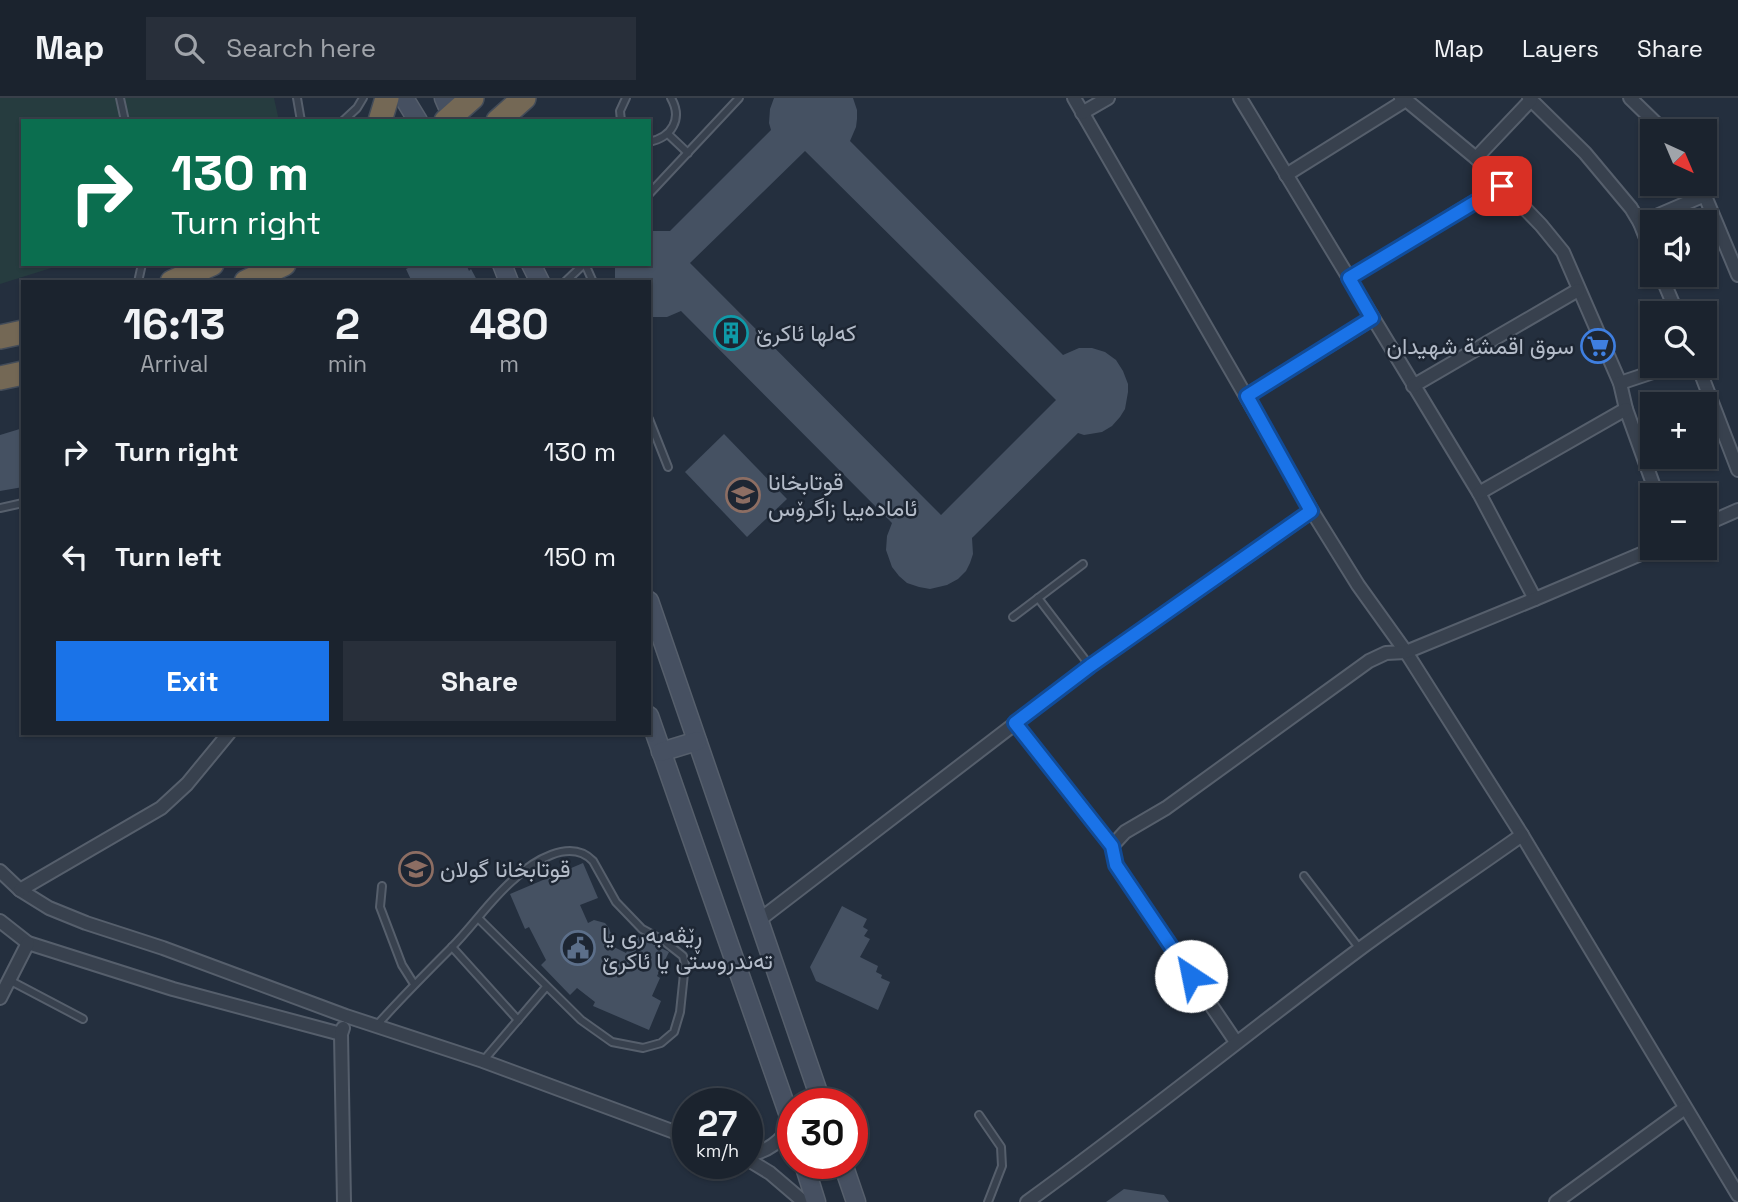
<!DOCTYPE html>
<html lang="en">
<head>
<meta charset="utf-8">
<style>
  body { margin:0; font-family:"Space Grotesk",Vazirmatn,sans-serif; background:#282f3a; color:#f1f3f6; height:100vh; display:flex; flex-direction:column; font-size:26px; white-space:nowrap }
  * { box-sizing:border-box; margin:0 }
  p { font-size:23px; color:#a0a4aa }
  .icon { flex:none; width:38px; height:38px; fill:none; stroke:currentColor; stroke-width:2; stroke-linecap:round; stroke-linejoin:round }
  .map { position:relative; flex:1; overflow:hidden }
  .side { position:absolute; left:21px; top:182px; width:630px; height:455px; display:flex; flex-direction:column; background:#1b232e; border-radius:0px; box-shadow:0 2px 5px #0004,0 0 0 2px #39404a }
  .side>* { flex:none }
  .banner { position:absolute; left:21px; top:21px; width:630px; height:147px; border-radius:0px; box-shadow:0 2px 5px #0004,0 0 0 2px #39404a; background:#0b6e4f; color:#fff; overflow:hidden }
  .needle { width:46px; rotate:136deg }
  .tools { position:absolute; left:1640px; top:21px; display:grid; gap:14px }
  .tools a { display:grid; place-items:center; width:77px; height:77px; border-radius:0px; background:#1b232e; box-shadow:0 2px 5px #0004,0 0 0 2px #39404a; font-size:35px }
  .speed { position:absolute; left:672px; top:990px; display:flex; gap:14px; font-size:35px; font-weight:700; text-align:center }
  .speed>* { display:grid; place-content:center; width:91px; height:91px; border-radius:50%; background:#1b232e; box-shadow:0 2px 5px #0004,0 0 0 2px #39404a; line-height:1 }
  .speed small { font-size:18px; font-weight:400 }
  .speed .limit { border:10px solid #d22; background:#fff; color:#111 }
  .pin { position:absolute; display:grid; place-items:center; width:60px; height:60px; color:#fff; margin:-30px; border-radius:14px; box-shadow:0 4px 10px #0006 }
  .me { position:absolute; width:77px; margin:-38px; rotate:326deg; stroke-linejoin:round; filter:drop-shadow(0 0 5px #0008) }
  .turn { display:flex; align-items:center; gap:24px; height:147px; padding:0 35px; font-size:32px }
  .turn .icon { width:91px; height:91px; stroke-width:2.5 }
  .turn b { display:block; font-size:49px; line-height:60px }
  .eta { display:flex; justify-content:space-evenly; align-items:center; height:119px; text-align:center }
  .eta b { font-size:42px; font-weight:700; line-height:49px }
  .cta { display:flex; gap:14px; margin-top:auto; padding:14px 35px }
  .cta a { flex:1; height:80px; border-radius:0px; background:#1a73e8; color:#fff; font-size:28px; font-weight:700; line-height:80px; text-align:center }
  .cta a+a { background:#282f3a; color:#f1f3f6 }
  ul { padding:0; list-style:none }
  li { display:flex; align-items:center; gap:21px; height:105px; padding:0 35px }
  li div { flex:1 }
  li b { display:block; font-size:26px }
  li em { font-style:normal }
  header { display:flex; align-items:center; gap:42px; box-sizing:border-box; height:98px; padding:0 35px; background:#1b232e; border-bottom:2px solid #39404a }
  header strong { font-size:33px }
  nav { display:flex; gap:38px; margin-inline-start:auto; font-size:24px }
  .search { width:490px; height:63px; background:#282f3a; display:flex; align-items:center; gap:18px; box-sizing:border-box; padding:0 24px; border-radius:0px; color:#a0a4aa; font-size:26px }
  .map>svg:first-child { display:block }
  .green { fill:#263c3f }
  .building { fill:#455162; fill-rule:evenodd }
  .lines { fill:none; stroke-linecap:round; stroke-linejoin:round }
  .lane-casing { stroke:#565f6c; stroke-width:10 }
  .street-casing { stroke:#565f6c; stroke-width:16 }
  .secondary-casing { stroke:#565f6c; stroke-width:21 }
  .highway-casing { stroke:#434c59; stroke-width:26 }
  .lane { stroke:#38414e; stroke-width:6 }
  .street { stroke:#38414e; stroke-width:12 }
  .secondary { stroke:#465061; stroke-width:18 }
  .highway { stroke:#746855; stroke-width:23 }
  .route-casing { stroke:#114b97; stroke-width:18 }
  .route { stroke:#1a73e8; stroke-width:12 }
  .labels { text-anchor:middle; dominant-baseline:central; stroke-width:5; stroke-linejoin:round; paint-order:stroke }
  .poi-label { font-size:23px; fill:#b4bcc9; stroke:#1d2633; text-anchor:start }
</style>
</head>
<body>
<header>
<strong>Map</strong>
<div class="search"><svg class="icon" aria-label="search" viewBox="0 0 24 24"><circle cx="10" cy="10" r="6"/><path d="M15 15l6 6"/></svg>Search here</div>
<nav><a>Map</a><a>Layers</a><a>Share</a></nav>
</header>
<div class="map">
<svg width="1738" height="1104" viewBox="0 0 1738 1104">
  <rect width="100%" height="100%" fill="#242f3e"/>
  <polygon class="green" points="0,0 274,0 279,23 23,23 23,166 64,166 0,186"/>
  <g class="building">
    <path d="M774 0H853L857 12V21L856 29 850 43 1063 257 1079 250H1092L1105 254 1116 262 1123 273 1128 286V294L1125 311 1120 319 1112 328 1102 334 1084 337 1078 335 972 440 973 456 970 465 966 473 958 481 947 487 930 491 919 489 907 485 899 478 892 469 886 452 887 438 892 425 681 213 667 219H649V184H615V166H649V133H670L771 32 769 25 770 11ZM805 53 1056 302 941 417 690 165Z"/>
    <polygon points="416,166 466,166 469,173 471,171 478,184 412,184 406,171"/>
    <polygon points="23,330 23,389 0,393 0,337"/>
    <polygon points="724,336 787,401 747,439 685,374"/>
    <polygon points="583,765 598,800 580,807 588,825 594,822 605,825 609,830 611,836 608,846 626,855 635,837 669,854 657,878 660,880 652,898 661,903 649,932 593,908 595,904 577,890 570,897 541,867 546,862 529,829 525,831 510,796"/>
    <polygon points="842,808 867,821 863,829 868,832 864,838 870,841 860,859 878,868 876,874 882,877 881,880 890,884 878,912 816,883 810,869"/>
    <polygon points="1124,1091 1164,1097 1169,1104 1106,1104"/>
  </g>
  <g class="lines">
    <g class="lane-casing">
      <g id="lane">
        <polyline points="120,0 125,23"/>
        <polyline points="297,0 301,23"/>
        <polyline points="343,23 357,10 363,0"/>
        <polyline points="621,23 620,13 626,0"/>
        <polyline points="668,36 688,55"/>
        <path d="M649 44C672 39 683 21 671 0"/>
        <polyline points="649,96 739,0"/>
        <polyline points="585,166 593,184"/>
        <polyline points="138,184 142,166"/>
        <polyline points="565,184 584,166"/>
        <polyline points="649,321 668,369"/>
        <polyline points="0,410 23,405"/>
        <polyline points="1038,500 1090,568"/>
        <polyline points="1013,519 1083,466"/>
        <polyline points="1015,626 1112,748"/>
        <polyline points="1304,778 1360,851"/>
        <polyline points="382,788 380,809 402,867 414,886"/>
        <polyline points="452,849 518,922"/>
        <polyline points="9,882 83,921"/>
        <path d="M377 927C401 900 426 875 451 850 473 828 490 802 513 782 532 764 570 739 593 763L616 804 642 831 664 843 683 858 685 866 680 914 674 934 661 945 643 950 612 944 581 922 478 820"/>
        <polyline points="483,963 546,889"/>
        <polyline points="979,1017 1001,1049 1002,1068 988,1104"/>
      </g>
    </g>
    <g class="street-casing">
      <g id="street">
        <polyline points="1074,0 1312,413 1358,487 1406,554 1522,737 1738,1097"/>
        <polyline points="1240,0 1479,395 1535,501"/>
        <polyline points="1401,0 1406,2 1476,60 1541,127 1563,154 1620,285 1626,311 1657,397"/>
        <polyline points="1529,0 1585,55 1631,110 1640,125 1652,155"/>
        <polyline points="1630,0 1664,33"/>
        <polyline points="1082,15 1108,0"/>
        <polyline points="1476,60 1531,2"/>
        <polyline points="1286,77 1406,2"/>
        <polyline points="1700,86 1738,177"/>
        <polyline points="1640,125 1705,97"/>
        <polyline points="1661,177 1677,215"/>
        <polyline points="1349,180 1502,87"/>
        <polyline points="1698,268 1738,372"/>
        <polyline points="1620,285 1671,268"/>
        <polyline points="1413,288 1578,192"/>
        <polyline points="1247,298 1372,221"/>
        <polyline points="1479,395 1626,311"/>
        <polyline points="1704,427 1738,412"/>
        <polyline points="0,773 20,792 49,810 86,825 163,850 346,918 483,963 688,1039"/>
        <polyline points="20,792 161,710 187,686 229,635"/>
        <polyline points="0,823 28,845 173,891 341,936"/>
        <polyline points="758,823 1090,568 1312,413"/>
        <polyline points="0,900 28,845"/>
        <polyline points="343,930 341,936 344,1104"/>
        <polyline points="1236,944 1116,767 1112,748 1125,734 1166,710 1369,563 1386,555 1406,554 1535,501 1655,450"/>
        <path d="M747 1057C768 1054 781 1043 792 1026"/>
        <polyline points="747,1061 770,1075 804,1104"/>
        <path d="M1027 1104C1139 1023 1246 936 1357 853 1411 813 1467 776 1522 737"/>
        <polyline points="1556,1104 1685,1010"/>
      </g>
    </g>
    <g class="secondary-casing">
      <g id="secondary">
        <polyline points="404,0 418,23"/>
        <polyline points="444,0 454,23"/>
        <polyline points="502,166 509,184"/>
        <polyline points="531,166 540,184"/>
        <polyline points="649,503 822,1006"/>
        <polyline points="649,618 793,1029"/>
        <polyline points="661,654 697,643"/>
        <polyline points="804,1066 816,1104"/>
        <polyline points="843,1066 856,1104"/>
      </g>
    </g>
    <g class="highway-casing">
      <g id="highway">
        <polyline points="380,23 387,0"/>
        <polyline points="446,23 472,0"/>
        <polyline points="498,23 524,0"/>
        <polyline points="172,184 212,166"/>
        <polyline points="246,184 284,166"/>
        <polyline points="0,239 23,234"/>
        <polyline points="0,280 23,275"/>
      </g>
    </g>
    <use href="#lane" class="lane"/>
    <use href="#street" class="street"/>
    <use href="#secondary" class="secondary"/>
    <use href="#highway" class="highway"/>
  </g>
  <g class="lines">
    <g class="route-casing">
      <polyline id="route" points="1191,878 1116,767 1112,748 1015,625 1090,568 1311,413 1247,298 1372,220 1349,180 1502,88"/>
    </g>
    <use href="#route" class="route"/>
  </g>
  <defs>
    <g id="building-ring" transform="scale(1.75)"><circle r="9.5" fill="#1d2633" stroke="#0f9aa8" stroke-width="1.5"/><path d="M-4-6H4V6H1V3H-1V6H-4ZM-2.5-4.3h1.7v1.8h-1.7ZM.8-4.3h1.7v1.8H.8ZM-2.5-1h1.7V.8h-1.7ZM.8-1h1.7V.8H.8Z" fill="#0f9aa8"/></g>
    <g id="supermarket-ring" transform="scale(1.75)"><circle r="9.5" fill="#1d2633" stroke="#3f7fe0" stroke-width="1.5"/><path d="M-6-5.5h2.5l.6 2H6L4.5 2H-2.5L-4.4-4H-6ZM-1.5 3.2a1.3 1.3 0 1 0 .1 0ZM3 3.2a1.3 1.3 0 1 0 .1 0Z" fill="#3f7fe0"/></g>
    <g id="school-ring" transform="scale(1.75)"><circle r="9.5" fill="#1d2633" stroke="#8d6e63" stroke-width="1.5"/><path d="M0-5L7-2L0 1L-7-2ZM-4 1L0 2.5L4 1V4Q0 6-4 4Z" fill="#8d6e63"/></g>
    <g id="civic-ring" transform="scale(1.75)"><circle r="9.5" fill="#1d2633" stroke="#5c6f8a" stroke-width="1.5"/><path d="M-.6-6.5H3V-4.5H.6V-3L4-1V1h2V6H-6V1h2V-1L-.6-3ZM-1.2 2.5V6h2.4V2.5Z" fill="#5c6f8a"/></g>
  </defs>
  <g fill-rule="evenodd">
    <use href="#building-ring" x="731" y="235"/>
    <use href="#supermarket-ring" x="1598" y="248"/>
    <use href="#school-ring" x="743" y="397"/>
    <use href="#school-ring" x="416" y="771"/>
    <use href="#civic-ring" x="578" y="850"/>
  </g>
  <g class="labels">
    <g class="poi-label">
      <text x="756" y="235">کەلها ئاکرێ</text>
      <text x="1574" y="248" text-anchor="end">سوق اقمشة شهيدان</text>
      <text x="768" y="384">قوتابخانا<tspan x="768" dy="26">ئامادەییا زاگرۆس</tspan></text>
      <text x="440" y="771">قوتابخانا گولان</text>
      <text x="602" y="837">ڕێڤەبەری یا<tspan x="602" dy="26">تەندروستی یا ئاکرێ</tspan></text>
    </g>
  </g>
</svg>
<div class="tools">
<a><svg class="needle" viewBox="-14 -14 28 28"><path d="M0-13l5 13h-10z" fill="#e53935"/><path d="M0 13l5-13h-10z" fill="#a0a4aa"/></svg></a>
<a><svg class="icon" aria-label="sound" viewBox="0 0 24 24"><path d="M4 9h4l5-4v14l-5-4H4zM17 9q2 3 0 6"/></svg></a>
<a><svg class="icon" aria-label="search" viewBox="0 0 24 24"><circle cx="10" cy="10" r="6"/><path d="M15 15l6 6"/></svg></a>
<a>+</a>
<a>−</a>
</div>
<div class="speed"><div>27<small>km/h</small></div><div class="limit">30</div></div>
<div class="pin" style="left:1502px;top:88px;background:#d93025"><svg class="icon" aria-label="arrive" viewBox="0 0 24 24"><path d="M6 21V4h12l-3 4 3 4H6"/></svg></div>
<svg class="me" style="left:1191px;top:878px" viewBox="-20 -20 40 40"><circle r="19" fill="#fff"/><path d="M0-13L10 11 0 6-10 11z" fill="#1a73e8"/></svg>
<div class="banner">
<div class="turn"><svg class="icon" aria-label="right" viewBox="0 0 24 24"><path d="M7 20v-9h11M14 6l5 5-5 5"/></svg><div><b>130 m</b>Turn right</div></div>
</div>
<section class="side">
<div class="eta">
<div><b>16:13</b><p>Arrival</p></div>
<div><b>2</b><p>min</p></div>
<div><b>480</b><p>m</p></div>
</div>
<ul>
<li><svg class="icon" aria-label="right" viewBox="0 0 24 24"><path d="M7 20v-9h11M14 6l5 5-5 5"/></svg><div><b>Turn right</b></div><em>130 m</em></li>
<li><svg class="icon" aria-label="left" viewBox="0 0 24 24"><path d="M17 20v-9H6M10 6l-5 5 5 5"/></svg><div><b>Turn left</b></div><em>150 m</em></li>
</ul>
<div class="cta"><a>Exit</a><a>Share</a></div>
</section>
</div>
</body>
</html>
